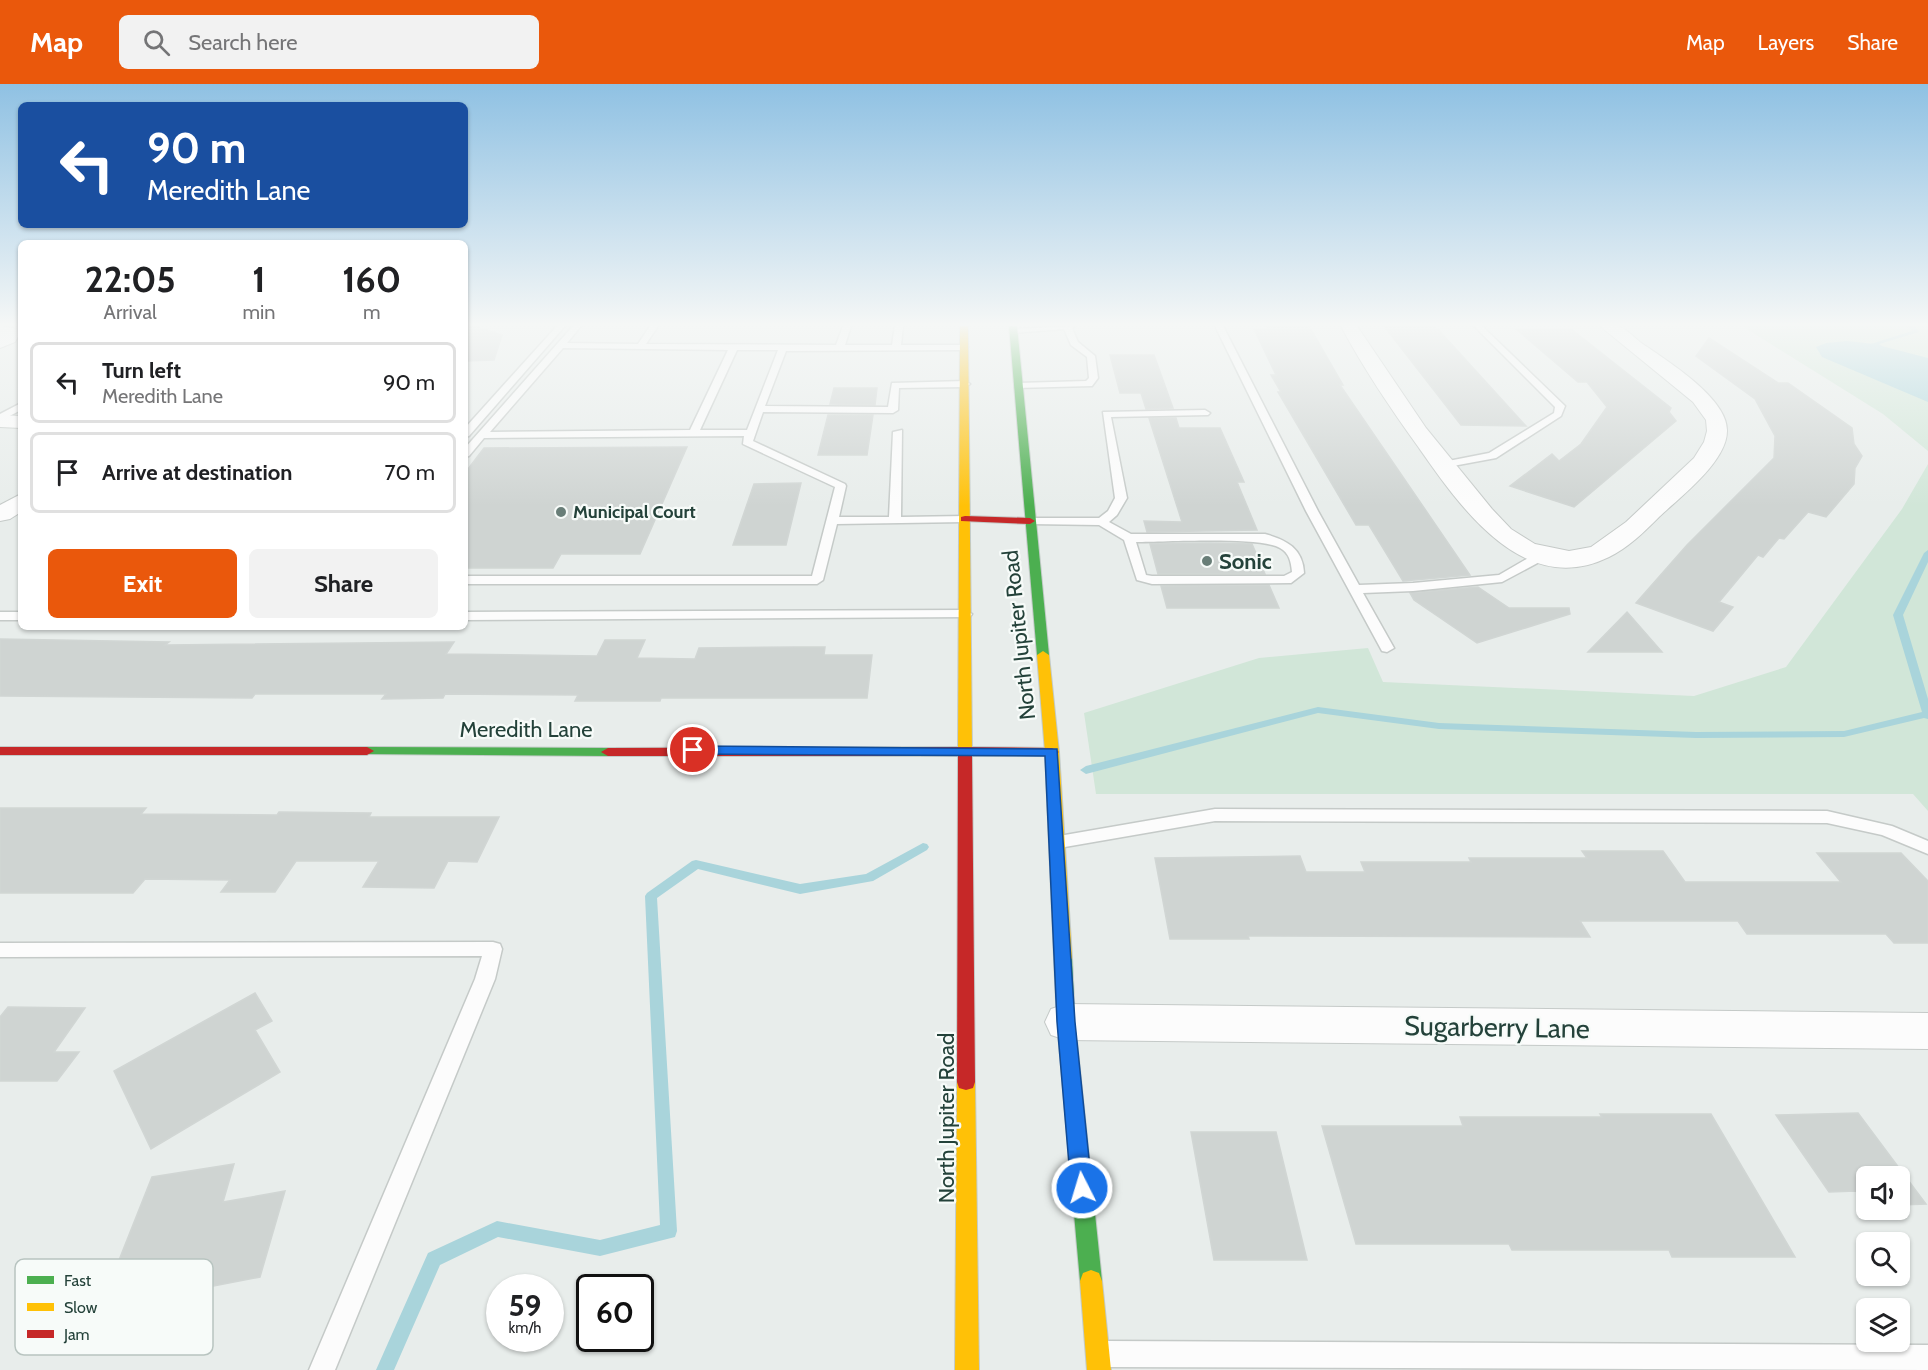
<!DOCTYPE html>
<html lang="en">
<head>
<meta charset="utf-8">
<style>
  body { margin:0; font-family:Cabin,sans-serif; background:#f2f2f2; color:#202124; height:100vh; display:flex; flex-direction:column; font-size:22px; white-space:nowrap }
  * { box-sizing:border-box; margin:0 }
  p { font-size:20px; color:#757577 }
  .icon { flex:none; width:33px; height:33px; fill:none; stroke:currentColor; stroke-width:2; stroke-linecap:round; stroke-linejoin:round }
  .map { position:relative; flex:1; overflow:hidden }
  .panel { position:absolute; left:18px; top:156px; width:450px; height:390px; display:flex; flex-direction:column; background:#fff; border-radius:9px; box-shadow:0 2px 4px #0004 }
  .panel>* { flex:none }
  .banner { position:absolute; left:18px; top:18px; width:450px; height:126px; border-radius:9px; box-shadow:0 2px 4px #0004; background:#1a4fa0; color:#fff; overflow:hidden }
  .tools { position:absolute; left:1856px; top:1082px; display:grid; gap:12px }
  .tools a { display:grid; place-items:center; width:54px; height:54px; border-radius:9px; background:#fff; box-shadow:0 2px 4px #0004; font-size:30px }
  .speed { position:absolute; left:486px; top:1190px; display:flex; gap:12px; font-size:30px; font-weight:700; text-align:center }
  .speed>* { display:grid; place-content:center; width:78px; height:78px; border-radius:50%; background:#fff; box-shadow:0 2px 4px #0004; line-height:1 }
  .speed small { font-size:15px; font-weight:400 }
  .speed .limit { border:3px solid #111; border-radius:9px; background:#fff; color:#111 }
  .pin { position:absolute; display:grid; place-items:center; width:51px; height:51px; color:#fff; margin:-26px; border:3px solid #fff; border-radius:50%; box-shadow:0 2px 6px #0007 }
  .me { position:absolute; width:66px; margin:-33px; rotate:355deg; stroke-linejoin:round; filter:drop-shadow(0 0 4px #0008) }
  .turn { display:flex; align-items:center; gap:21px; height:126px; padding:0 30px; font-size:27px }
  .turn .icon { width:78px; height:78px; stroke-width:2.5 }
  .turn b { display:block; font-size:42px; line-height:51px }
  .eta { display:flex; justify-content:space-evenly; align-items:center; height:102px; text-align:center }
  .eta b { font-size:36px; font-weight:700; line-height:42px }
  .primary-button { display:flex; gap:12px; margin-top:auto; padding:12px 30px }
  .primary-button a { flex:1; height:69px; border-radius:9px; background:#ea580c; color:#fff; font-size:24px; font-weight:700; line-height:69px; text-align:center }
  .primary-button a+a { background:#f2f2f2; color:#202124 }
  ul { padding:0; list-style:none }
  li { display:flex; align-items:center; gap:18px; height:81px; margin:0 12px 9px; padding:0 18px; border:3px solid #e0e0e0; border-radius:9px }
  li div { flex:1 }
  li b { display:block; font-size:22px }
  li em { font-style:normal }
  header { display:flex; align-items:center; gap:36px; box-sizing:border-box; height:84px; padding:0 30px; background:#ea580c; color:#fff }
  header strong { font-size:28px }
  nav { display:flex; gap:33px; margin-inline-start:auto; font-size:21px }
  .search { width:420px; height:54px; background:#f2f2f2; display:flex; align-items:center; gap:15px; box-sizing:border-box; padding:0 21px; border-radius:9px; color:#757577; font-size:22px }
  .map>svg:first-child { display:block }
  .green { fill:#d1e6d8 }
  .water { fill:#a9d4db }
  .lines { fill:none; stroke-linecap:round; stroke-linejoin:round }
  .stream { fill:#a9d4db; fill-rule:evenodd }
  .building { fill:#cfd4d2; stroke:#d1d6d4; stroke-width:1.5 }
  .lane-casing { stroke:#c5cac8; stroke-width:3 }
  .street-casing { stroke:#c5cac8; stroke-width:2 }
  .fast-casing { stroke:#c3cbc8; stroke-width:2 }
  .slow-casing { stroke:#c3cbc8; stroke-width:2 }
  .jam-casing { stroke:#c3cbc8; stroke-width:2 }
  .lane { fill:#fcfcfc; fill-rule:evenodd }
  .street { fill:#fcfcfc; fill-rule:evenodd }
  .fast { fill:#4caf50; fill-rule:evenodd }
  .slow { fill:#ffc107; fill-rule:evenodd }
  .jam { fill:#c62828; fill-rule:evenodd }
  .route { fill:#1a73e8; stroke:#114b97; stroke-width:1.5 }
  .poi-dot { fill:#697e78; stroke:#f7fbf9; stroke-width:2 }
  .labels { text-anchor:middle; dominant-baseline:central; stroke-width:4.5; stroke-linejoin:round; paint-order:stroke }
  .far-poi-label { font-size:18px; font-weight:bold; fill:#24423a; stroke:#f7fbf9; text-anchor:start }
  .poi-label { font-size:22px; font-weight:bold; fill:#24423a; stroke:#f7fbf9; text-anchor:start }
  .street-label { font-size:22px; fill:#24423a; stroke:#f7fbf9 }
  .near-street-label { font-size:27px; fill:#24423a; stroke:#f7fbf9 }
  .key { fill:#f7fbf9; stroke:#b8c4c0; stroke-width:1.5 }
  .key-label { font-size:16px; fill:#24423a }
</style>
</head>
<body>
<header>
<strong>Map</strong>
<div class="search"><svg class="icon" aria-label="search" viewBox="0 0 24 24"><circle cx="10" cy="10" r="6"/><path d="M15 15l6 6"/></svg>Search here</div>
<nav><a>Map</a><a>Layers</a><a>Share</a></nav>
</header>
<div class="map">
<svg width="1928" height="1286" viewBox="0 0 1928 1286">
  <rect width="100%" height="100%" fill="#e8edeb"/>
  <g class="green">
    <polygon points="1742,242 1928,242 1928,367 1883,330"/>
    <polygon points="1928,380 1928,727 1913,710 1096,710 1084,629 1259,574 1368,564 1383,598 1694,612 1786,583 1902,425"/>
  </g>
  <polygon class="water" points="1847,257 1874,260 1928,274 1928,318 1822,273 1816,263 1826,259"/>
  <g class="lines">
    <g class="stream">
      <polygon points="1908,242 1914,242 1919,248 1879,260 1887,266 1887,268 1883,268 1871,260 1912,247"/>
      <polygon points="1928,466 1928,478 1903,531 1928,615 1928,635 1924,634 1844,653 1696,654 1439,645 1318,629 1086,690 1080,686 1086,682 1318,623 1439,639 1696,648 1844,647 1922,628 1893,531 1924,469"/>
      <polygon points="923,759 927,760 929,763 927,766 873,797 800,810 698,785 657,814 677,1147 675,1153 600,1172 498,1153 440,1181 394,1286 376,1286 428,1169 497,1137 600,1156 660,1141 645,812 647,809 692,777 696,776 800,800 866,790"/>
    </g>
  </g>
  <g class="building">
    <polygon points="465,242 474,242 502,251 494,276 465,277"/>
    <polygon points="1267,242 1309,242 1343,301 1340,301 1470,491 1403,497 1369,441 1356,441 1278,308 1281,308 1271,291 1276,291 1254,245 1270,246"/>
    <polygon points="1384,242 1435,242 1526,342 1461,341"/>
    <polygon points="1516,245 1571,245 1671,324 1669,328 1676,337 1574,423 1510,402 1552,370 1559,377 1581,360 1607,323 1587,298 1578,298"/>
    <polygon points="1709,254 1778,299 1788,299 1852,344 1854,360 1862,372 1855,384 1854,400 1826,433 1808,428 1784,455 1779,454 1763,473 1758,471 1719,518 1733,523 1713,547 1636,519 1687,461 1774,374 1775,352 1755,315 1696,272"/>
    <polygon points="1110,271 1154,271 1173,324 1146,325 1141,309 1120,309"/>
    <polygon points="834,304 877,304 875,321 830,320"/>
    <polygon points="828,331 873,331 867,371 818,371"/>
    <polygon points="1149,334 1176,334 1179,344 1220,344 1244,398 1237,398 1257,446 1147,448 1144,437 1182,438"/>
    <polygon points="687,363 640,470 561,470 553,484 465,484 465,389 484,364"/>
    <polygon points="801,399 786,461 733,461 754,400"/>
    <polygon points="1211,459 1252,460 1265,490 1158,490 1150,460"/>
    <polygon points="1269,501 1279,524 1167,524 1161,502"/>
    <polygon points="1478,503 1509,524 1569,524 1570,530 1477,559 1414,516 1410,509"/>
    <polygon points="1627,528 1662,568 1588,568"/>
    <polygon points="0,555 169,558 165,561 454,558 446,570 597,572 605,556 645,556 637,574 695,575 699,564 796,563 825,563 824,571 872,571 867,614 661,614 660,617 575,617 578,611 445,610 443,614 382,615 386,610 255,610 252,614 0,612"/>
    <polygon points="0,724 146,724 141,730 277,731 279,728 371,729 369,733 499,733 477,778 448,777 434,804 363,803 379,777 296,777 275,808 221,808 230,796 145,795 133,809 0,809"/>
    <polygon points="1582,767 1663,767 1685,798 1841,798 1817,769 1901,769 1928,797 1928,859 1894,859 1886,850 1747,850 1738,837 1580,837 1590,853 1248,852 1249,855 1170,855 1155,774 1300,772 1306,788 1365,788 1361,778 1471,778 1469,774 1587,774"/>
    <polygon points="255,909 272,937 255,946 280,988 151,1065 114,987"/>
    <polygon points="8,923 85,924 54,968 79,968 57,997 0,997 0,933"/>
    <polygon points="1858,1029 1926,1120 1899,1121 1899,1092 1866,1092 1866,1122 1856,1107 1829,1108 1776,1031"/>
    <polygon points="1600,1030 1711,1030 1795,1173 1672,1173 1669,1166 1512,1166 1509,1160 1356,1160 1322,1042 1463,1042 1460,1033 1602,1033"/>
    <polygon points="1191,1048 1276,1048 1307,1176 1214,1176"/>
    <polygon points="234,1080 223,1118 285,1107 260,1193 100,1224 152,1093"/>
  </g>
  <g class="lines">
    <g class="lane-casing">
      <g id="lane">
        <polygon points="557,242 565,242 469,352 465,353 465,344"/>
        <path d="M573 242H581L567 259 638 260 650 242H658L646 260 836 261 843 242H851L845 261H892L895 242H903L901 261H967L968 263 964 266 786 267 765 322 888 323 892 299 965 297 970 300 965 303 899 304 898 326 893 329 763 328 753 357 845 400 846 402 839 433H889L893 348 902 346 901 433 965 432 971 435 965 438 837 440 823 496 817 500H465V492H812L835 403 743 360 744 352 484 354 469 372 465 373V364ZM563 264 728 266 690 346 490 348ZM737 266H778L747 346H700Z"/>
        <polygon points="1075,242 1072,244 1078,258 1095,272 1098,294 1092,302 1015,304 1015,300 1018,299 1086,297 1089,294 1087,273 1071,261 1064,245 1014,249 1010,247 1014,245"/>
        <polygon points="1215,242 1223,242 1318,427 1359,501 1413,499 1499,491 1537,469 1545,469 1545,475 1502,498 1413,507 1363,509 1394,564 1387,568 1382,567 1306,427"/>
        <polygon points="1474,242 1482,242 1565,322 1561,332 1496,374 1442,384 1438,383 1438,379 1489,369 1554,329 1555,323"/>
        <polygon points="21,319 21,326 0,337 0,330"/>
        <path d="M1205 326 1210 329 1208 331 1111 333 1127 414 1117 431 1109 438 1131 450H1265C1287 456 1303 465 1304 489L1291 499 1152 500 1137 496 1124 456 1099 441 1030 440 1024 437 1030 434H1099L1108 427 1115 414 1103 328ZM1136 458C1164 458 1261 452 1280 464 1289 469 1291 477 1292 488L1284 492H1152L1146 491Z"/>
        <polygon points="965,526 972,530 970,533 465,536 465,528"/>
        <rect x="0" y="528" width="21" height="8"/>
        <polygon points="1215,725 1827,727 1892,742 1928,757 1928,770 1882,751 1827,739 1215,737 1059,764 1053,762 1051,758 1053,754 1059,752"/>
        <polygon points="493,858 500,860 502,865 495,895 335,1286 309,1286 475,895 482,872 0,873 0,859"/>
        <polygon points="1106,1257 1928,1261 1928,1286 1106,1283 1097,1279 1093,1270 1097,1261"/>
      </g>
    </g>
    <g class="street-casing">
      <g id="street">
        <polygon points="0,242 17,245 20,249 15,258 0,264"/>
        <path d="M1341 242H1357L1426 344 1492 425 1511 445 1535 460 1569 467 1591 463 1626 438 1694 374 1704 358 1707 347 1706 336 1693 318 1600 242C1605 242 1613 240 1618 242 1625 244 1634 253 1640 258 1664 275 1727 313 1727 346 1728 377 1680 413 1659 433 1644 448 1628 464 1609 473 1524 515 1461 424 1419 364 1391 325 1363 284 1341 242Z"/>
        <polygon points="0,331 21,332 21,344 0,343"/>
        <polygon points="21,410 21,428 10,435 0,437 0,421"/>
        <polygon points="1066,920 1928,929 1928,965 1066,956 1051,951 1045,938 1051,925"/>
      </g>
    </g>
    <g class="fast-casing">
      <g id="fast">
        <polygon points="1009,242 1017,242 1049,571 1043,575 1037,571"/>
        <polygon points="367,663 608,664 615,668 608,672 362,670 360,667"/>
        <polygon points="1063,867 1069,869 1072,874 1075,938 1102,1197 1099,1205 1091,1208 1083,1205 1080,1197 1057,938 1054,874 1057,869"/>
      </g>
    </g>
    <g class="slow-casing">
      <g id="slow">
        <polygon points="960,242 968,242 972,667 965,671 958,667"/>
        <polygon points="1043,567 1049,571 1059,668 1072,874 1069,879 1063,881 1057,879 1054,874 1045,668 1037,571"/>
        <polygon points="966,990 973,992 975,998 979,1286 955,1286 957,998 959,992"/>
        <polygon points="1091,1186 1099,1189 1102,1197 1111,1286 1087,1286 1080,1197 1083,1189"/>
      </g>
    </g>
    <g class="jam-casing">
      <g id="jam">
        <polygon points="965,432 1030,434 1035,437 1030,440 961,437 961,433"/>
        <polygon points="0,663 367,663 374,667 367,671 0,671"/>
        <polygon points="965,663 1052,664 1059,668 1052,672 972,672 975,998 973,1004 966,1006 959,1004 957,998 958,672 608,672 601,668 608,664"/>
      </g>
    </g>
    <use href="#lane" class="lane"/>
    <use href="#street" class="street"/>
    <use href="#fast" class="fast"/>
    <use href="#slow" class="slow"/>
    <use href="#jam" class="jam"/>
  </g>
  <linearGradient id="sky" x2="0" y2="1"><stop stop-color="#8fc1e3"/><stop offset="0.57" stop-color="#f5f7f6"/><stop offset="1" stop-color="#f5f7f6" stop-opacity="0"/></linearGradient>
  <rect width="1928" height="422" fill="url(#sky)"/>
  <polygon class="route" points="693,662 1057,665 1075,938 1092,1104 1089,1111 1082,1114 1074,1111 1071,1104 1057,938 1045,672 688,670 688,663"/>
  <g class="poi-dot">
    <circle cx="561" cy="428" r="6"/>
    <circle cx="1207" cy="477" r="6"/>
  </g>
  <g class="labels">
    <g class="far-poi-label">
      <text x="573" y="428">Municipal Court</text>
    </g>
    <g class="poi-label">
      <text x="1219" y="477">Sonic</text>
    </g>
    <g class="street-label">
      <text transform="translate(1019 551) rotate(-96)">North Jupiter Road</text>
      <text x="526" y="645">Meredith Lane</text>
      <text transform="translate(946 1034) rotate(-90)">North Jupiter Road</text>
    </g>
    <g class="near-street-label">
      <text transform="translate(1497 943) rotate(1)">Sugarberry Lane</text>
    </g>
  </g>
  <rect x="15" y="1175" width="198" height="96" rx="9" class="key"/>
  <rect x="27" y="1192" width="27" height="8" fill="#4caf50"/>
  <rect x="27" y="1219" width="27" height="8" fill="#ffc107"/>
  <rect x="27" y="1246" width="27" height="8" fill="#c62828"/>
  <g class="key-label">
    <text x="64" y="1202">Fast</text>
    <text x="64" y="1229">Slow</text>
    <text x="64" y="1256">Jam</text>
  </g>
</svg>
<div class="tools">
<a><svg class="icon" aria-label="sound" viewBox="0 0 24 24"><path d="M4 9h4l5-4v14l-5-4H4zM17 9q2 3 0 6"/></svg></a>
<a><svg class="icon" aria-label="search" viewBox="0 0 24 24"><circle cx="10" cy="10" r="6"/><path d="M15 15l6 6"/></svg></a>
<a><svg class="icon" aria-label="layers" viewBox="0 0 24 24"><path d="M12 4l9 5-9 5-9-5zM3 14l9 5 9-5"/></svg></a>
</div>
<div class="speed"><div>59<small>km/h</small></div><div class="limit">60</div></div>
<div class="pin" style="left:693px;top:666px;background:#d93025"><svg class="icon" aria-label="arrive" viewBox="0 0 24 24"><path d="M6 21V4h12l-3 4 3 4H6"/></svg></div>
<svg class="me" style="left:1082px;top:1104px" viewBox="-20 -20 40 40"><circle r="17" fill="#1a73e8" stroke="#fff" stroke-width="3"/><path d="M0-11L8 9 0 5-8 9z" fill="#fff"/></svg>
<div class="banner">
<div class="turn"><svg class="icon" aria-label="left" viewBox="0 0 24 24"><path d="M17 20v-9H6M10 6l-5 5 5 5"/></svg><div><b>90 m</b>Meredith Lane</div></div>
</div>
<section class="panel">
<div class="eta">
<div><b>22:05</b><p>Arrival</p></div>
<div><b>1</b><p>min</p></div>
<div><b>160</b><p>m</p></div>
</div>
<ul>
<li><svg class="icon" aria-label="left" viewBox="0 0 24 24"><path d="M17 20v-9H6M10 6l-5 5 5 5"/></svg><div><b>Turn left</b><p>Meredith Lane</p></div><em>90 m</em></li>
<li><svg class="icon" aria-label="arrive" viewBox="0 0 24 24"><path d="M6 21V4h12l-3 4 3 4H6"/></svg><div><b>Arrive at destination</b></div><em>70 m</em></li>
</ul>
<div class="primary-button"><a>Exit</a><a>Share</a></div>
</section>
</div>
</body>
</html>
